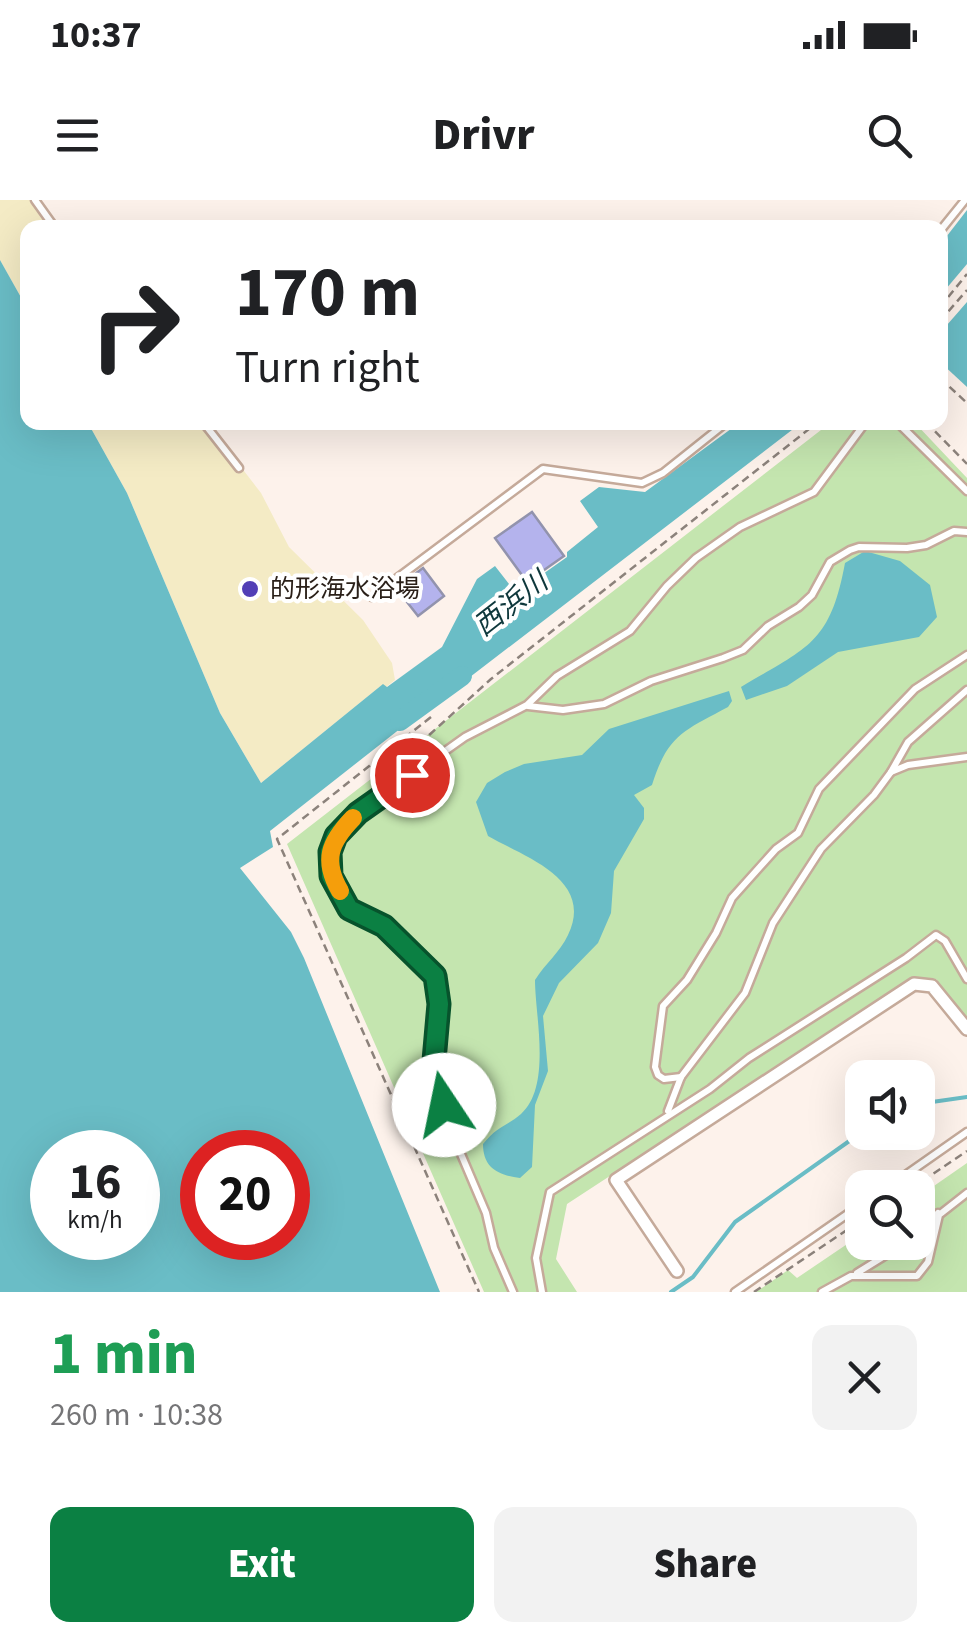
<!DOCTYPE html>
<html lang="en">
<head>
<meta charset="utf-8">
<style>
  body { margin:0; font-family:"Source Sans 3","Noto Sans JP",sans-serif; background:#f2f2f2; color:#202124; height:100vh; display:flex; flex-direction:column; font-size:38px; white-space:nowrap }
  * { box-sizing:border-box; margin:0 }
  p { font-size:32px; color:#757577 }
  .icon { flex:none; width:55px; height:55px; fill:none; stroke:currentColor; stroke-width:2; stroke-linecap:round; stroke-linejoin:round }
  .map { position:relative; height:1092px; overflow:hidden }
  .side { display:flex; flex-direction:column; background:#fff; flex:1 }
  .side>* { flex:none }
  .hud { position:absolute; left:20px; top:20px; width:928px; height:210px; border-radius:20px; box-shadow:0 10px 40px #0002; background:#fff; color:#202124; overflow:hidden }
  .controls { position:absolute; left:845px; top:860px; display:grid; gap:20px }
  .controls a { display:grid; place-items:center; width:90px; height:90px; border-radius:20px; background:#fff; box-shadow:0 10px 40px #0002; font-size:50px }
  .speed { position:absolute; left:30px; top:930px; display:flex; gap:20px; font-size:50px; font-weight:700; text-align:center }
  .speed>* { display:grid; place-content:center; width:130px; height:130px; border-radius:50%; background:#fff; box-shadow:0 10px 40px #0002; line-height:1 }
  .speed small { font-size:25px; font-weight:400 }
  .speed .limit { border:15px solid #d22; background:#fff; color:#111 }
  .pin { position:absolute; display:grid; place-items:center; width:85px; height:85px; color:#fff; margin:-42px; border:5px solid #fff; border-radius:50%; box-shadow:0 2px 10px #0007 }
  .me { position:absolute; width:110px; margin:-55px; rotate:349deg; stroke-linejoin:round; filter:drop-shadow(0 0 8px #0008) }
  .turn { display:flex; align-items:center; gap:35px; height:210px; padding:0 50px; font-size:45px }
  .turn .icon { width:130px; height:130px; stroke-width:2.5 }
  .turn b { display:block; font-size:70px; line-height:85px }
  .round { display:grid; place-items:center; flex:none; width:105px; height:105px; border-radius:20px; background:#f2f2f2 }
  .headline { display:flex; align-items:center; justify-content:space-between; height:170px; padding:0 50px }
  h1 { font-size:60px; font-weight:800; line-height:75px; color:#1e9e55 }
  .cta { display:flex; gap:20px; margin-top:auto; padding:20px 50px }
  .cta a { flex:1; height:115px; border-radius:20px; background:#0b8043; color:#fff; font-size:40px; font-weight:800; line-height:115px; text-align:center }
  .cta a+a { background:#f2f2f2; color:#202124 }
  .status { display:flex; justify-content:space-between; align-items:center; height:70px; padding:0 50px; background:#fff; direction:ltr }
  .status svg { height:28px; fill:currentColor }
  header { display:flex; justify-content:space-between; align-items:center; height:130px; padding:0 50px; background:#fff; font-size:45px; font-weight:800 }
  .map>svg:first-child { display:block }
  .green { fill:#c4e5af }
  .sand { fill:#f4ebc5 }
  .water { fill:#6abdc6; fill-rule:evenodd }
  .lines { fill:none; stroke-linecap:round; stroke-linejoin:round }
  .stream { stroke:#6abdc6; stroke-width:4 }
  .river { stroke:#6abdc6; stroke-width:20 }
  .building { fill:#b4b3ed; stroke:#9293ad; stroke-width:2.5 }
  .lane-casing { stroke:#c5aa9a; stroke-width:11 }
  .street-casing { stroke:#c5aa9a; stroke-width:16 }
  .path { stroke:#8c827b; stroke-width:2.5; stroke-dasharray:8 5; stroke-linecap:butt }
  .lane { stroke:#fff; stroke-width:6 }
  .street { stroke:#fff; stroke-width:11 }
  .route-casing { stroke:#07532c; stroke-width:25 }
  .route { stroke:#0b8043; stroke-width:18 }
  .slow { stroke:#f59e0b; stroke-width:18 }
  .poi-dot { fill:#523fb6; stroke:#fff; stroke-width:4 }
  .labels { text-anchor:middle; dominant-baseline:central; stroke-width:8; stroke-linejoin:round; paint-order:stroke }
  .poi-label { font-size:25px; fill:#2a2019; stroke:#fff; text-anchor:start }
  .water-label { font-size:28px; font-style:italic; fill:#0f383c; stroke:#fff }
</style>
</head>
<body>
<div class="status"><b>10:37</b><svg viewBox="0 0 49 12"><path d="M0 12V9h3v3zM5 12V6h3v6zM10 12V3h3v9zM15 12V0h3v12zM26 1h20v11H26zM47 4h2v5h-2z"/></svg></div>
<header><svg class="icon" aria-label="menu" viewBox="0 0 24 24"><path d="M4 6h16M4 12h16M4 18h16"/></svg>Drivr<svg class="icon" aria-label="search" viewBox="0 0 24 24"><circle cx="10" cy="10" r="6"/><path d="M15 15l6 6"/></svg></header>
<div class="map">
<svg width="967" height="1092" viewBox="0 0 967 1092">
  <rect width="100%" height="100%" fill="#fdf2eb"/>
  <g class="green">
    <polygon points="830,223 915,223 967,278 967,820 936,779 911,779 567,1004 556,1059 577,1092 484,1092 287,644"/>
    <polygon points="967,963 967,1092 756,1092 788,1070 797,1078 862,1034 862,1042 918,1042 918,997"/>
  </g>
  <g class="sand">
    <polygon points="0,0 40,0 60,27 28,28 27,108 0,60"/>
    <polygon points="88,223 207,223 261,293 289,347 363,420 392,463 395,480 386,487 382,485 261,583 220,513 127,293"/>
  </g>
  <g class="water">
    <polygon points="967,10 967,64 940,96 940,45"/>
    <path d="M0 60 27 108 28 222 88 223 127 293 220 513 261 583 383 484 387 487 442 447 477 379 495 366 516 393 567 357V352L598 327 580 301 599 287 645 292 739 223H801L444 497 437 489 418 503 424 510 270 631 273 647 240 668 291 732 304 758 440 1092H0ZM52 952H138V1038H52ZM288 952V1038H202V952Z"/>
    <polygon points="967,102 967,187 940,162 940,133"/>
    <path d="M865 351 900 361 930 385 937 417 919 437 838 452 787 486 746 500 741 487C808 447 830 444 845 363Z"/>
    <path d="M729 491 732 501 728 507C684 531 668 534 652 585L634 595 644 608V619L614 671 611 713 598 743 559 783 543 816 548 871 535 905 532 967 520 978C498 975 483 968 483 944 497 926 507 926 521 914 552 886 535 816 535 780 545 764 560 752 568 735 595 679 524 657 488 636L476 602 487 583 505 572 524 564 582 555 609 529Z"/>
  </g>
  <g class="lines">
    <g class="stream">
      <polyline points="918,904 967,897"/>
      <polyline points="671,1092 693,1077 735,1022 862,932"/>
    </g>
    <polyline class="river" points="400,521 462,476"/>
  </g>
  <g class="building">
    <polygon points="532,312 564,356 527,382 495,338"/>
    <polygon points="423,368 444,396 418,416 396,388"/>
  </g>
  <g class="lines">
    <g class="lane-casing">
      <g id="lane">
        <polyline points="35,0 55,28"/>
        <polyline points="940,31 965,0"/>
        <polyline points="203,222 239,268"/>
        <polyline points="897,222 967,291"/>
        <polyline points="372,397 543,269 642,283 663,273 727,222"/>
        <polyline points="528,506 563,510 604,504 651,481 723,458 743,450 768,426 799,407 812,395 830,362 850,350 859,347 907,348 926,345 954,331 967,332"/>
        <polyline points="891,572 908,542 967,490"/>
        <polyline points="681,877 664,879 658,875 655,867 663,806 687,780 716,733 732,698 776,649 798,633 819,589 915,489 967,455"/>
        <polyline points="668,911 681,877 745,793 773,723 821,649 874,595 891,572 908,565 967,557"/>
        <polyline points="887,988 967,932"/>
        <polyline points="918,1034 938,1013"/>
        <polyline points="857,1073 907,1042"/>
        <polyline points="513,1092 494,1048 486,1013 458,947 433,872 439,805 435,776 384,726 349,709 331,676 331,652 336,636 358,613 465,537 527,505 557,476 630,431 667,386 696,358 740,327 814,292 863,226 869,222"/>
        <polyline points="542,1092 536,1058 550,992 710,889 749,858 906,758 936,735 945,741 967,779"/>
        <polyline points="735,1092 862,1004"/>
        <polyline points="822,1092 851,1076 917,1076 928,1062 939,1015 967,993"/>
      </g>
    </g>
    <g class="street-casing">
      <polyline id="street" points="677,1071 616,980 914,784 932,786 967,829"/>
    </g>
    <g class="path">
      <polyline points="940,107 967,74"/>
      <polyline points="940,121 967,90"/>
      <polyline points="940,178 967,203"/>
      <polyline points="926,222 967,264"/>
      <polyline points="431,517 277,639 479,1092"/>
      <polyline points="393,549 427,537 491,479 818,222"/>
      <polyline points="912,988 967,951"/>
      <polyline points="754,1092 862,1020"/>
    </g>
    <use href="#lane" class="lane"/>
    <use href="#street" class="street"/>
  </g>
  <g class="lines">
    <g class="route-casing">
      <polyline id="route" points="412,575 358,613 336,636 330,652 331,676 349,709 384,726 435,776 439,804 433,872 444,905"/>
    </g>
    <use href="#route" class="route"/>
    <path class="slow" d="M340 691C322 660 330 642 353 618"/>
  </g>
  <circle class="poi-dot" cx="250" cy="389" r="10"/>
  <g class="labels">
    <g class="poi-label">
      <text x="270" y="389">的形海水浴場</text>
    </g>
    <g class="water-label">
      <text transform="translate(511 404) rotate(-38)">西浜川</text>
    </g>
  </g>
</svg>
<div class="controls">
<a><svg class="icon" aria-label="sound" viewBox="0 0 24 24"><path d="M4 9h4l5-4v14l-5-4H4zM17 9q2 3 0 6"/></svg></a>
<a><svg class="icon" aria-label="search" viewBox="0 0 24 24"><circle cx="10" cy="10" r="6"/><path d="M15 15l6 6"/></svg></a>
</div>
<div class="speed"><div>16<small>km/h</small></div><div class="limit">20</div></div>
<div class="pin" style="left:412px;top:575px;background:#d93025"><svg class="icon" aria-label="arrive" viewBox="0 0 24 24"><path d="M6 21V4h12l-3 4 3 4H6"/></svg></div>
<svg class="me" style="left:444px;top:905px" viewBox="-20 -20 40 40"><circle r="19" fill="#fff"/><path d="M0-13L10 11 0 6-10 11z" fill="#0b8043"/></svg>
<div class="hud">
<div class="turn"><svg class="icon" aria-label="right" viewBox="0 0 24 24"><path d="M7 20v-9h11M14 6l5 5-5 5"/></svg><div><b>170 m</b>Turn right</div></div>
</div>
</div>
<section class="side">
<div class="headline"><div><h1>1 min</h1><p>260 m · 10:38</p></div><a class="round"><svg class="icon" aria-label="close" viewBox="0 0 24 24"><path d="M6 6l12 12M18 6L6 18"/></svg></a></div>
<div class="cta"><a>Exit</a><a>Share</a></div>
</section>
</body>
</html>
